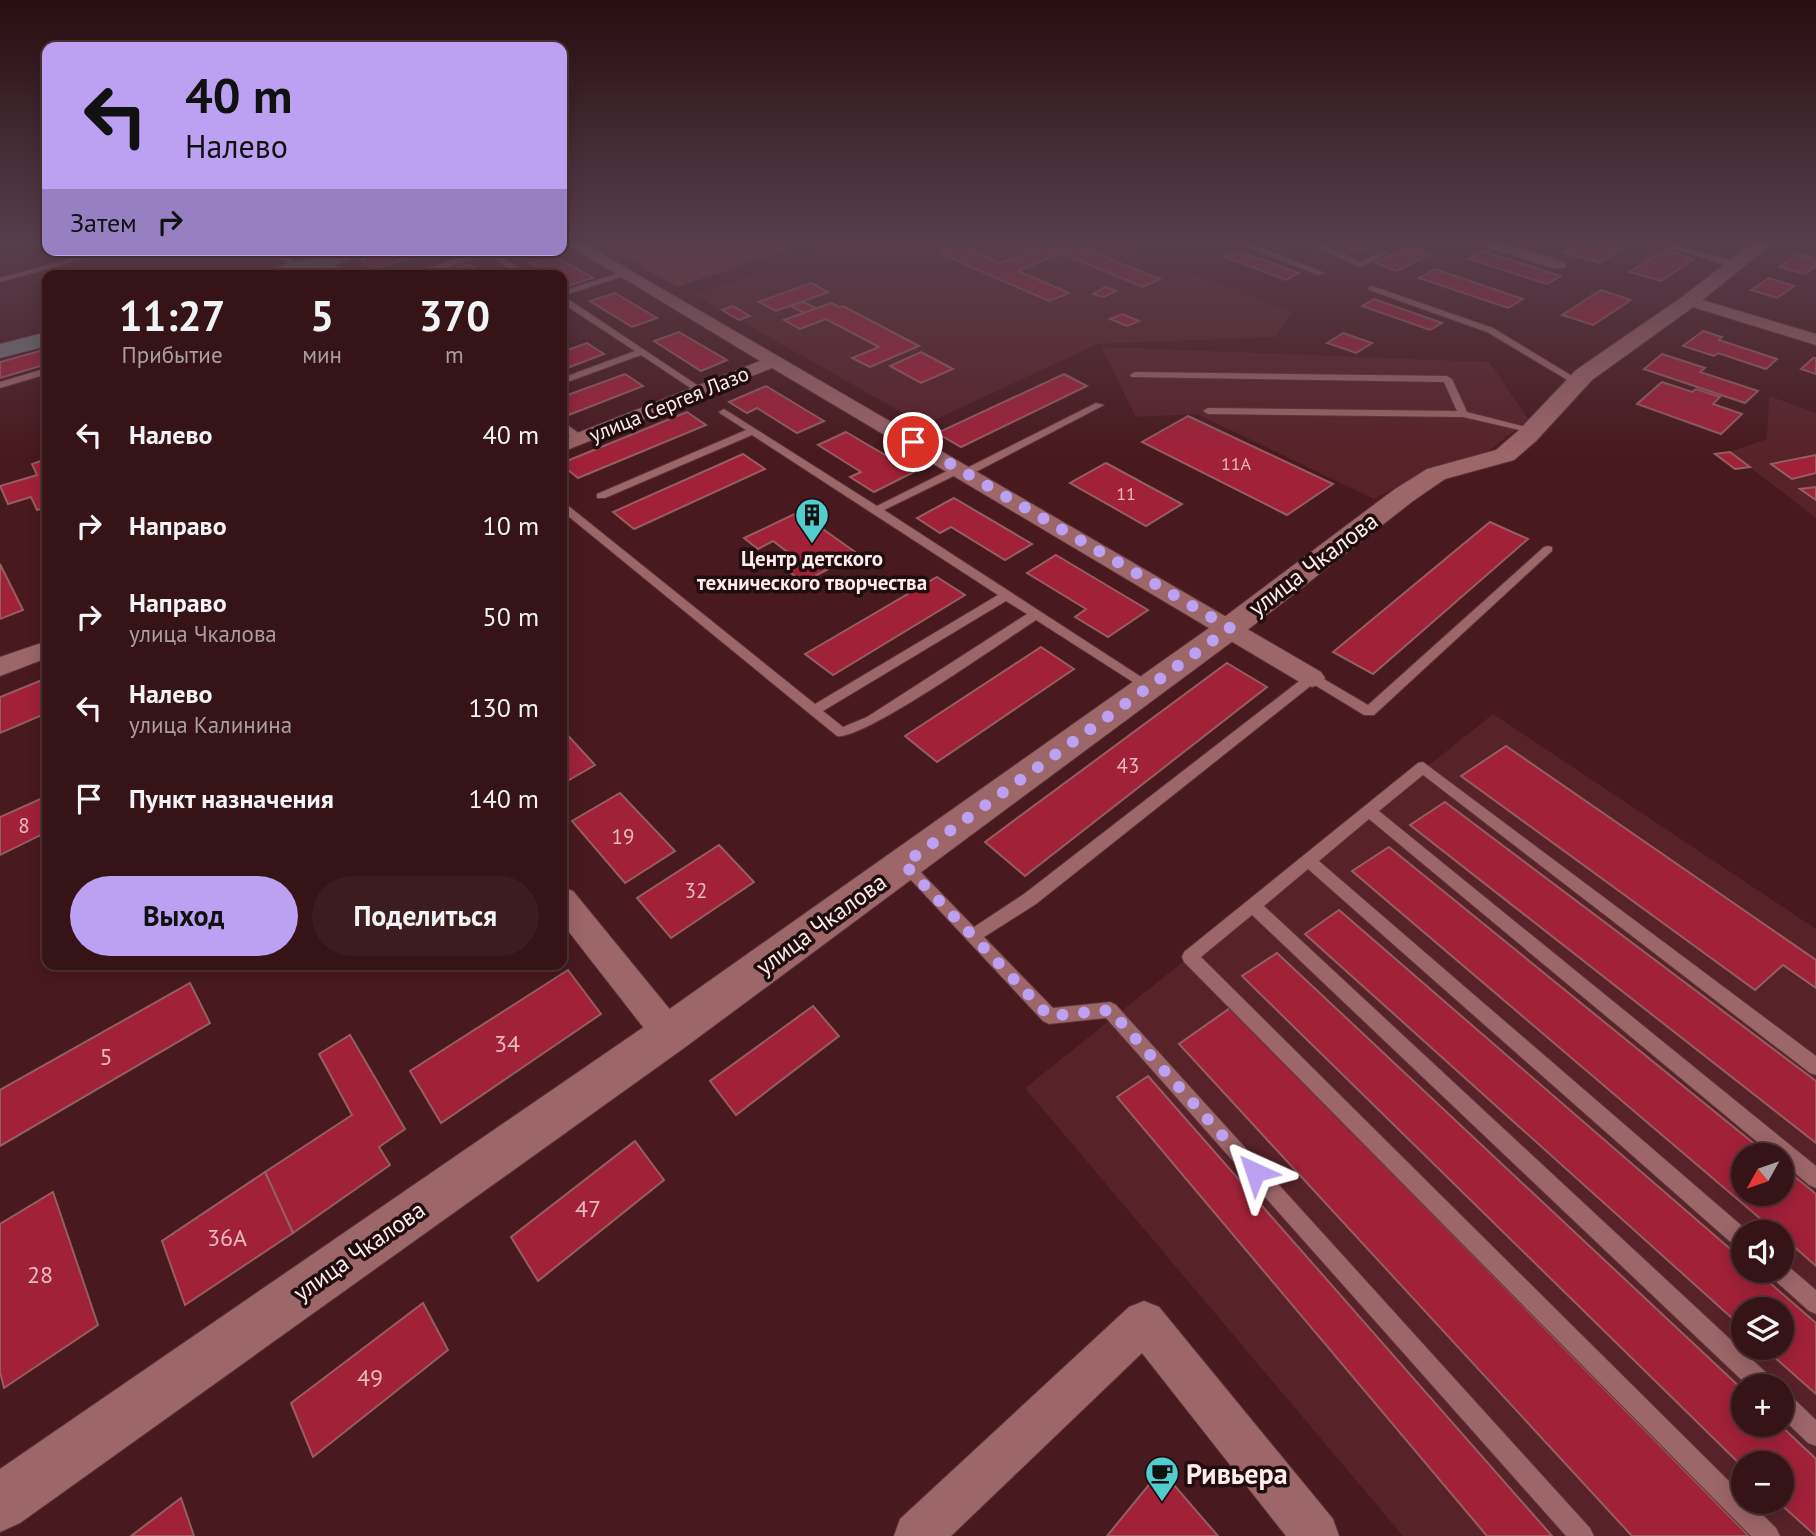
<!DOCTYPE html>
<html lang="ru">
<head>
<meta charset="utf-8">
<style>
  body { margin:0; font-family:"PT Sans",sans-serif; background:#3d1c1f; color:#f1f3f6; height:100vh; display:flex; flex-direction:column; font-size:26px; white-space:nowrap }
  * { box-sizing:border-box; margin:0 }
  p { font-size:23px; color:#aa9ea1 }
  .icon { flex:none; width:38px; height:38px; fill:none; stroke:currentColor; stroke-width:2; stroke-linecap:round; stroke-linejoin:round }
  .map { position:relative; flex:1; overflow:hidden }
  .details { position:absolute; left:42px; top:270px; width:525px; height:700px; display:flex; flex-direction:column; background:#361316; border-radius:14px; box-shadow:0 4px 18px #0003,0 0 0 2px #503235 }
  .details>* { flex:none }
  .guide { position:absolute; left:42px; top:42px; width:525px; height:214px; border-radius:14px; box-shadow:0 4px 18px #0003,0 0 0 2px #503235; background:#bca0f2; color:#111; overflow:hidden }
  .needle { width:46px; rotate:230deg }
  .fabs { position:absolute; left:1731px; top:1143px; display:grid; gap:14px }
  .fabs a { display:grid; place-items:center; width:63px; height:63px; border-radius:50%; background:#361316; box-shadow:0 4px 18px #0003,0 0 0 2px #503235; font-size:35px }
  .pin { position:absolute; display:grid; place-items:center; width:60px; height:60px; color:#fff; margin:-30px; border:4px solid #fff; border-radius:50%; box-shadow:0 2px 7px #0007 }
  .me { position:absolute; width:77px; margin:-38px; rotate:318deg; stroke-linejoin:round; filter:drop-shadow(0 0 5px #0008) }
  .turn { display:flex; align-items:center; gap:24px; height:147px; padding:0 28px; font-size:32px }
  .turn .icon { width:91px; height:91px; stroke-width:2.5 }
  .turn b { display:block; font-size:49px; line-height:60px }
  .then { display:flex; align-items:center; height:66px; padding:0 28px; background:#0003; gap:14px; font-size:26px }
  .eta { display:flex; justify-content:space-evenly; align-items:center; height:119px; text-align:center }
  .eta b { font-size:42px; font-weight:700; line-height:49px }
  .primary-button { display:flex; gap:14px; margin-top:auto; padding:14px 28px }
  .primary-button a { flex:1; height:80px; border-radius:42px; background:#bca0f2; color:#111; font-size:28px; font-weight:700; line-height:80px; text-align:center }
  .primary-button a+a { background:#3d1c1f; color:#f1f3f6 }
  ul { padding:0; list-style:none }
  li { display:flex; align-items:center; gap:21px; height:91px; padding:0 28px }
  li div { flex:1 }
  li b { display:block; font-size:26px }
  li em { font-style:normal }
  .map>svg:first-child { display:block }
  .built { fill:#582229; fill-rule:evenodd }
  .green { fill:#7f2c37 }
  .building { fill:#a12139; stroke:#955e61; stroke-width:2 }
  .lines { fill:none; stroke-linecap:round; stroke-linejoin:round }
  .service-casing { stroke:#5a343a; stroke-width:2 }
  .minor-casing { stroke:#5a343a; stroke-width:2 }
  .tertiary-casing { stroke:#5a343a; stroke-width:2 }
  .secondary-casing { stroke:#5a343a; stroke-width:2 }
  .service { fill:#9d6669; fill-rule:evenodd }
  .minor { fill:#9d6669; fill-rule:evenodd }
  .tertiary { fill:#9d6669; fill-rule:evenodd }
  .secondary { fill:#767a7d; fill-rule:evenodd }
  .route { stroke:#bca0f2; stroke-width:12; stroke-dasharray:0 21.6 }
  .labels { text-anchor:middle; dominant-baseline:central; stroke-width:7; stroke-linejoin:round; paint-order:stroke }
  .far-number-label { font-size:18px; fill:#e7b8be }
  .far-street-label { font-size:21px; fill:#feebeb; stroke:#210c0e }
  .far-poi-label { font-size:21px; font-weight:bold; fill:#feebeb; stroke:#210c0e }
  .number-label { font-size:21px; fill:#e7b8be }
  .street-label { font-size:24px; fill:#feebeb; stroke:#210c0e }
  .near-number-label { font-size:24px; fill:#e7b8be }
  .near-poi-label { font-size:28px; font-weight:bold; fill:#feebeb; stroke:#210c0e; text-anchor:start }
</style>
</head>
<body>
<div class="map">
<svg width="1816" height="1536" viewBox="0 0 1816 1536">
  <rect width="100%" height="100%" fill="#48191e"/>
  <g class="built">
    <polygon points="850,241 871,241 897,252 928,241 1106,241 1293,312 1275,337 1097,344 924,425 695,295"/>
    <polygon points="1101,347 1489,362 1529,420 1480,457 1439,464 1374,499 1197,414 1136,417"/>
    <polygon points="1769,396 1816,413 1816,518 1730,452 1767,439"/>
    <path d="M1493 714 1816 929V1536H1403L1025 1088ZM1743 1155H1782V1194H1743ZM1743 1232H1782V1270H1743ZM1743 1309H1782V1348H1743ZM1743 1386H1782V1424H1743ZM1743 1463H1782V1502H1743Z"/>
  </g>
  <polygon class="green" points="598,241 814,241 677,287"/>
  <g class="building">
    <polygon points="1030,241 1066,241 1160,279 1143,287 1061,253 1018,271 1069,293 1049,301 939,253 959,245 1000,263 1044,247"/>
    <polygon points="1350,241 1352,241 1367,246 1357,251 1341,246"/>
    <polygon points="1582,241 1633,241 1600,263 1564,253"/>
    <polygon points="1408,247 1430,254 1397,271 1375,263"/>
    <polygon points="396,250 438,250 374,269 361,260"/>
    <polygon points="1664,250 1694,259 1661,281 1630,272"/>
    <polygon points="1239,251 1299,273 1286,280 1225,257"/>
    <polygon points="1483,251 1561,276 1547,284 1469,259"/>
    <polygon points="1797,254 1816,259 1816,266 1805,274 1779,267"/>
    <polygon points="555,256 593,278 568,286 562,283 562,275 549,275 530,263"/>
    <polygon points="469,264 483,274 434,275"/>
    <polygon points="1435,269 1523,299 1508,308 1419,278"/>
    <polygon points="1769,278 1794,286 1777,298 1751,290"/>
    <polygon points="811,283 828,292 776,311 759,302"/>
    <polygon points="1105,287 1116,291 1104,297 1093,294"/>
    <polygon points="1601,290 1631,300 1593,325 1562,315"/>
    <polygon points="615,293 657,318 632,327 590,301"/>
    <polygon points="1374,299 1442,323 1430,330 1362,306"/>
    <polygon points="803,302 816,308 804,313 791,306"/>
    <polygon points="831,303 839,307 843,306 919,346 870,367 852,358 879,347 826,319 800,329 784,320"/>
    <polygon points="733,306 750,316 739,320 722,310"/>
    <polygon points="1122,314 1139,321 1127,326 1110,319"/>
    <polygon points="1703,331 1722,337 1719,340 1777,359 1766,369 1718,353 1714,356 1683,346"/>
    <polygon points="679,332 727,360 701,371 654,341"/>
    <polygon points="1343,333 1372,343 1356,353 1327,343"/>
    <polygon points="587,343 604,354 562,370 562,352"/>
    <polygon points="47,349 47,364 0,378 0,362"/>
    <polygon points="921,352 953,369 921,383 890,366"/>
    <polygon points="1662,354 1705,368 1700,372 1758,391 1745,403 1644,369"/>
    <polygon points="1813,358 1816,358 1816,374 1801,369"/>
    <polygon points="625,374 643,386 566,416 562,413 562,397"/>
    <polygon points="1064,374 1087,386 961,447 937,433"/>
    <polygon points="1662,382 1692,392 1696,389 1720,397 1713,404 1742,414 1721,434 1637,404"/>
    <polygon points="766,386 824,421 797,433 757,408 747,413 729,402"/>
    <polygon points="687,412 706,425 578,478 562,465 562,463"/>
    <polygon points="1188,416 1333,484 1287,515 1142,442"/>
    <polygon points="846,432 914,472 874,492 850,477 861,472 818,445"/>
    <polygon points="1730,452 1750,467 1735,469 1715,454"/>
    <polygon points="743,454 765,469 634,529 613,512"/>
    <polygon points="1816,455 1816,473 1792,479 1771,464"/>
    <polygon points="47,459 47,507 37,510 31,497 8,504 0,486 37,475 32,464"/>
    <polygon points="1106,463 1182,504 1146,526 1070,483"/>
    <polygon points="1816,487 1816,500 1800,489"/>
    <polygon points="954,498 1032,544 1005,560 951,527 940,533 917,518"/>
    <polygon points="799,512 858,554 803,582 787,570 802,563 773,541 758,549 744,538"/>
    <polygon points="1490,522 1528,539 1373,674 1333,652"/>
    <polygon points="1056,555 1148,610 1108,637 1075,617 1086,609 1027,573"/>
    <polygon points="0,564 23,610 0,619"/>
    <polygon points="937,577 965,595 833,675 805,654"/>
    <polygon points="1041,647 1074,669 937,762 905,736"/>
    <polygon points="1227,663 1267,687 1025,876 985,842"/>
    <polygon points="47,678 47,713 0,733 0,697"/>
    <polygon points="562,729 595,765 562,784"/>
    <polygon points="1506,746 1816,960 1816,988 1783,965 1755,990 1461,776"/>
    <polygon points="620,793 675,851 625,883 572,821"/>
    <polygon points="47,796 47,832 0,855 0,817"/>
    <polygon points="1445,802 1816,1081 1816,1143 1410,825"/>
    <polygon points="719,845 754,882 671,938 637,898"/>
    <polygon points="1389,847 1768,1155 1743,1155 1743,1194 1782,1194 1782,1166 1816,1194 1816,1266 1782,1236 1782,1232 1776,1232 1352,871"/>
    <polygon points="1339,910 1743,1260 1743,1270 1755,1270 1816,1323 1816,1394 1764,1348 1782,1348 1782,1309 1743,1309 1743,1328 1305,934"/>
    <polygon points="1277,953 1743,1390 1743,1424 1779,1424 1816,1459 1816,1536 1778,1502 1782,1502 1782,1463 1743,1463 1743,1467 1242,976"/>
    <polygon points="568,970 601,1014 441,1123 410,1071"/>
    <polygon points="190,983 210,1023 0,1146 0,1090"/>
    <polygon points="813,1006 839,1036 736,1115 710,1081"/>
    <polygon points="1230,1008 1749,1536 1632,1536 1179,1044"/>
    <polygon points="350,1035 405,1129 379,1147 390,1165 293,1233 265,1172 352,1115 319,1054"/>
    <polygon points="1148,1076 1552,1536 1487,1536 1117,1097"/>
    <polygon points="635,1141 664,1180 538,1281 511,1237"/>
    <polygon points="265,1172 293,1233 185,1305 162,1241"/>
    <polygon points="53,1192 98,1325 4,1388 0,1372 0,1224"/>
    <polygon points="423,1303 448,1350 313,1457 291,1403"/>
    <polygon points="1161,1470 1218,1536 1107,1536"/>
    <polygon points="181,1498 194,1536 131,1536"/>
  </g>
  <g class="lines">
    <g class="service-casing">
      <g id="service">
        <polygon points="1246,241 1254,241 1255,245 1325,273 1318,275 1249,248"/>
        <polygon points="1301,241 1312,241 1361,262 1382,251 1389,253 1361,267"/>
        <polygon points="1662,241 1739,263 1740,265 1733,267 1653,242"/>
        <polygon points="102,250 116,250 0,282 0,278"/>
        <polygon points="271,250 280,250 302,268 295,270"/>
        <polygon points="483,250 492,250 528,275 518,275 489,255 420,275 407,275"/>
        <polygon points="323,260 350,273 351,275 341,275 320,264 320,260"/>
        <polygon points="623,272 630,274 562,296 562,291"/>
        <polygon points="1372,286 1493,328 1582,382 1574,384 1487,332 1369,290 1368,288"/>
        <polygon points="562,297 565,297 706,391 698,393 641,355 562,384 562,378 635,351 562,303"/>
        <polygon points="47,368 47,374 0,388 0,382"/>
        <polygon points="1135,372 1447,376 1452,379 1467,412 1538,430 1533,433 1463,417 1208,414 1203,411 1208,408 1457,411 1444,382 1132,377 1130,375"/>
        <path d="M1096 403 1104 405 970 475H962V472L884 510 1152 684 1153 687 1147 691 1036 620C1007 639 861 742 837 736L562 511V503L566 504 815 704 998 595 752 435 605 498H597V494L746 430 721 414 719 412 724 409 877 506 955 467H963V470ZM1006 601 1027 614 867 717 843 727 823 711Z"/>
        <polygon points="562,421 584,437 584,441 576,441 562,429"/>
        <polygon points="1548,546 1552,547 1552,551 1374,715 1364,715 1313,684 1036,904 984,937 1053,1008 1110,1002 1116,1005 1590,1528 1594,1536 1566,1536 1106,1018 1049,1024 1043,1021 896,864 899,860 904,858 909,860 974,927 1024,894 1307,675 1317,675 1368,705 1544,547"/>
        <polygon points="1423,762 1816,1056 1816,1075 1810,1073 1423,775 1379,811 1816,1166 1816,1188 1809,1185 1782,1162 1782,1155 1773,1155 1369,819 1319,861 1749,1232 1743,1232 1743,1250 1736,1247 1308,869 1264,906 1772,1378 1775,1386 1748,1386 1252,915 1201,957 1743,1495 1743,1502 1750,1502 1776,1528 1780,1536 1751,1536 1184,962 1182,957 1184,952 1418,763"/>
        <polygon points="1782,1261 1816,1290 1816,1314 1809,1311 1771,1277 1768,1270 1782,1270"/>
        <polygon points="1782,1392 1790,1395 1816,1420 1816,1446 1808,1443 1782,1418"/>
      </g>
    </g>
    <g class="minor-casing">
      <g id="minor">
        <polygon points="562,241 580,241 1321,672 1325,678 1321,684 1312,687 1303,684 772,368 562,452 562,439 760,361"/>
        <polygon points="1475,241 1498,241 1564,262 1566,265 1564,268 1552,268 1477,244"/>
        <polygon points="1689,296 1816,334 1816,345 1683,304 1681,301"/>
        <polygon points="47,641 47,658 0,676 0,657"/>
        <polygon points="562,887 573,891 681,1023 686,1034 681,1045 669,1050 657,1045 562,923"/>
        <polygon points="1144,1301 1159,1307 1333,1519 1339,1536 1286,1536 1142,1353 951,1536 894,1536 900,1519 1129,1307"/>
      </g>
    </g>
    <g class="tertiary-casing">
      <polygon id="tertiary" points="1755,241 1776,241 1696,305 1592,380 1536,441 1514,460 1445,479 1413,501 1241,635 684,1048 20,1523 0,1532 0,1469 654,1020 1219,621 1395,489 1427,469 1496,450 1518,431 1576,370 1682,297"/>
    </g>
    <g class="secondary-casing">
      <g id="secondary">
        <polygon points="339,250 373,250 370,254 300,275 265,275 268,270"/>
        <polygon points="47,332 47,346 0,358 0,344"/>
      </g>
    </g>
    <use href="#service" class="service"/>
    <use href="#minor" class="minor"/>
    <use href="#tertiary" class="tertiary"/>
    <use href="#secondary" class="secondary"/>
  </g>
  <linearGradient id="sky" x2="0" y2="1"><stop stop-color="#280e10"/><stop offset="0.53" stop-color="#583e4c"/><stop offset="1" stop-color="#583e4c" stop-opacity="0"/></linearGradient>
  <rect width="1816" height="456" fill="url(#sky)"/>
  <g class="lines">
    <polyline class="route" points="913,442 1230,628 904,864 1049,1016 1110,1010 1255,1172"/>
  </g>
  <defs>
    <g id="building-pin" transform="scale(1.75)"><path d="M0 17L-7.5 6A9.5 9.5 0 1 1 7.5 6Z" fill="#52cdce" stroke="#210c0e"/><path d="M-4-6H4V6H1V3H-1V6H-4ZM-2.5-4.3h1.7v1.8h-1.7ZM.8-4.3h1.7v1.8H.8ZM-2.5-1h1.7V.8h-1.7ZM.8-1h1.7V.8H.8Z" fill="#111"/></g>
    <g id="cafe-pin" transform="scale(1.75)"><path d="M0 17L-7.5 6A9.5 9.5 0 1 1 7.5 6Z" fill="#52cdce" stroke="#210c0e"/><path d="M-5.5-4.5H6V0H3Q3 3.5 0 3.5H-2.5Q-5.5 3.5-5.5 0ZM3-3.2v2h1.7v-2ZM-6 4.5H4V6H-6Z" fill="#111"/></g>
  </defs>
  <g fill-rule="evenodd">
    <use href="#building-pin" x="812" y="515"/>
    <use href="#cafe-pin" x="1162" y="1473"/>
  </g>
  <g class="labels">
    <g class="far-number-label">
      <text x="1236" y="463">11А</text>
      <text x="1126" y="493">11</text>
    </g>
    <g class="far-street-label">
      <text transform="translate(669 404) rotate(-22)">улица Сергея Лазо</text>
    </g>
    <g class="far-poi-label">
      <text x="812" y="558">Центр детского<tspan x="812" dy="24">технического творчества</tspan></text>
    </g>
    <g class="number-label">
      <text x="1128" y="765">43</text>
      <text x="24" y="825">8</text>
      <text x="623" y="836">19</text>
      <text x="696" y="890">32</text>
    </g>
    <g class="street-label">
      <text transform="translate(1313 564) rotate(-37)">улица Чкалова</text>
      <text transform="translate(821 924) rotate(-36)">улица Чкалова</text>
      <text transform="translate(359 1251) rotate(-35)">улица Чкалова</text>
    </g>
    <g class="near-number-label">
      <text x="507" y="1043">34</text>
      <text x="106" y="1056">5</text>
      <text x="588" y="1208">47</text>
      <text x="227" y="1237">36А</text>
      <text x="40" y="1274">28</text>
      <text x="370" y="1377">49</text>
    </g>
    <g class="near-poi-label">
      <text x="1186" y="1473">Ривьера</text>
    </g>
  </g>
</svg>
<div class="fabs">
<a><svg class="needle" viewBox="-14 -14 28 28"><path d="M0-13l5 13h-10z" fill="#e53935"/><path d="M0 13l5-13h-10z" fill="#aa9ea1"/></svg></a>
<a><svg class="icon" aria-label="sound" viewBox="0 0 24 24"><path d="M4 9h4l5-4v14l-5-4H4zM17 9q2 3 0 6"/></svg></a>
<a><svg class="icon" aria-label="layers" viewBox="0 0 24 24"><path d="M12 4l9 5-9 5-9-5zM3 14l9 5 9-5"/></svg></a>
<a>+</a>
<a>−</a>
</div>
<div class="pin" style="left:913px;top:442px;background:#d93025"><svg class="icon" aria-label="arrive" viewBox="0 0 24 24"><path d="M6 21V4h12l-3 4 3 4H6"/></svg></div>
<svg class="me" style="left:1255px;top:1172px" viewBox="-20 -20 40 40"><path d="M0-17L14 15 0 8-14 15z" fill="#bca0f2" stroke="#fff" stroke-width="4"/></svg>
<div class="guide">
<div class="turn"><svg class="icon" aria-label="left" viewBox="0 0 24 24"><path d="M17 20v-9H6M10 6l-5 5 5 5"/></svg><div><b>40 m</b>Налево</div></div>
<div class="then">Затем<svg class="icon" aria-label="right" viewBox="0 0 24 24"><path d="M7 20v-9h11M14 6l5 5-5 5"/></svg></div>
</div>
<section class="details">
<div class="eta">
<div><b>11:27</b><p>Прибытие</p></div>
<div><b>5</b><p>мин</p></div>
<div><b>370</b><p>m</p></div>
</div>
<ul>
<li><svg class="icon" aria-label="left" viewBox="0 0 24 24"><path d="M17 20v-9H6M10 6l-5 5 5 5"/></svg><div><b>Налево</b></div><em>40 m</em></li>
<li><svg class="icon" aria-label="right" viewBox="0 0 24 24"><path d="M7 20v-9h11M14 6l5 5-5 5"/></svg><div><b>Направо</b></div><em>10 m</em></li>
<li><svg class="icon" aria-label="right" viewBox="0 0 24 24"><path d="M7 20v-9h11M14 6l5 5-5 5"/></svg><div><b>Направо</b><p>улица Чкалова</p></div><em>50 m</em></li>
<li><svg class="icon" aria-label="left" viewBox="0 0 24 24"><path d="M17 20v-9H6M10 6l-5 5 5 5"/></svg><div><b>Налево</b><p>улица Калинина</p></div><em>130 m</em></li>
<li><svg class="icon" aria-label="arrive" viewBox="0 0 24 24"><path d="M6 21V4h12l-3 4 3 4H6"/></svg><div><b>Пункт назначения</b></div><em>140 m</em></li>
</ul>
<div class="primary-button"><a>Выход</a><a>Поделиться</a></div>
</section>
</div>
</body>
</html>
